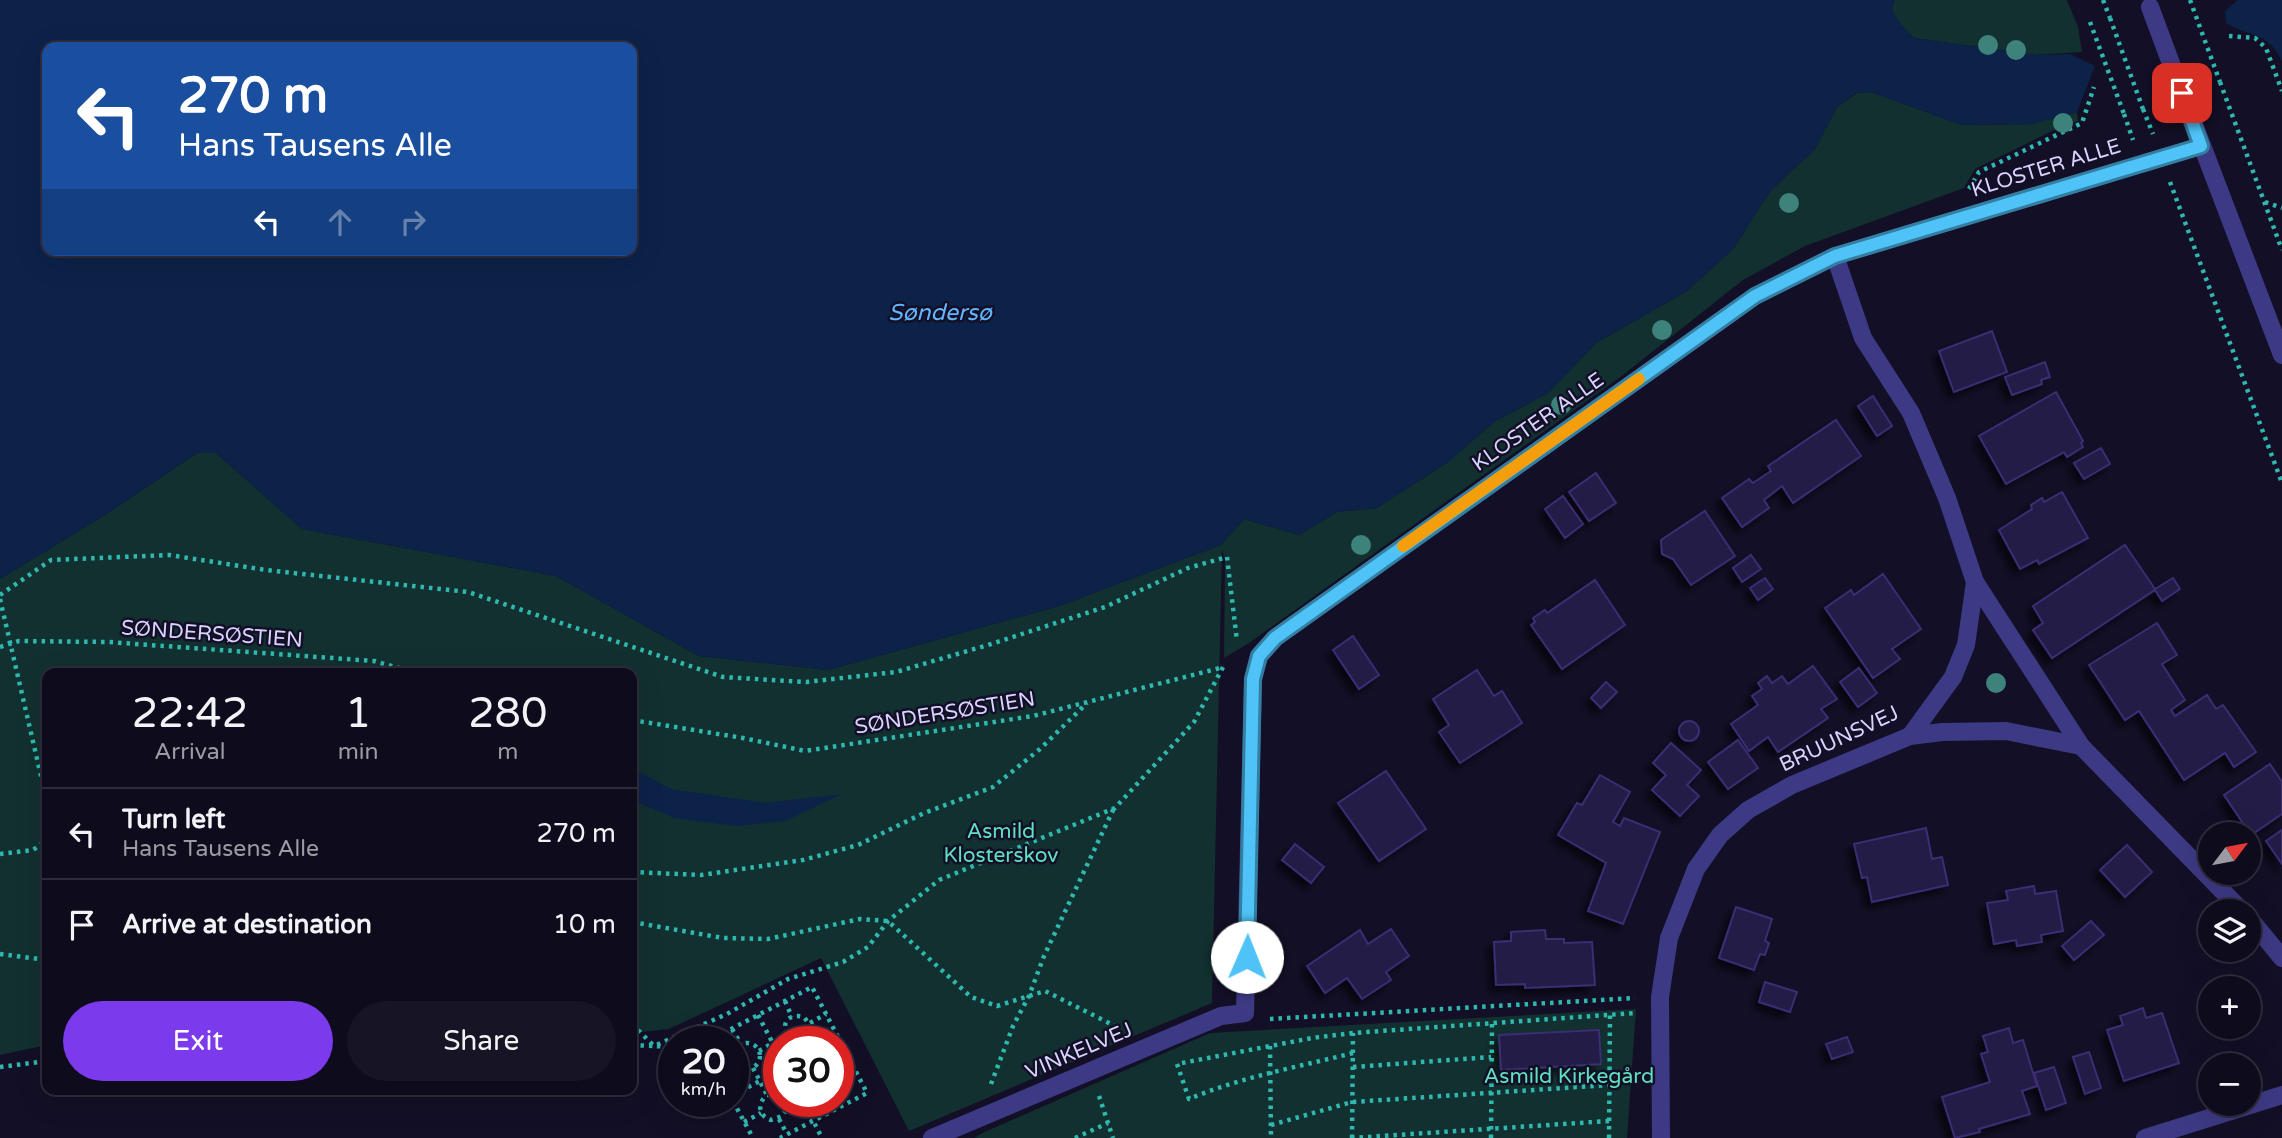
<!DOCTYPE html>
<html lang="en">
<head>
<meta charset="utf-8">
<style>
  body { margin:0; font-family:"Varela Round",sans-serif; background:#171425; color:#f1f3f6; height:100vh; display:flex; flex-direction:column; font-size:26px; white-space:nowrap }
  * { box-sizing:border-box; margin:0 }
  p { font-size:23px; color:#9b9ba3 }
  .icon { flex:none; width:38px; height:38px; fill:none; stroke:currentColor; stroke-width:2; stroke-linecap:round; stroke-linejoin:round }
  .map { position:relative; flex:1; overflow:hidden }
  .details { position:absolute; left:42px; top:668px; width:595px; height:427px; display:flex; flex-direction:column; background:#0e0b1c; border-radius:14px; box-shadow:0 7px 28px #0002,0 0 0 2px #2e2b3b }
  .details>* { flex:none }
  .banner { position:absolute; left:42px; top:42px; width:595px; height:214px; border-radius:14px; box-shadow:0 7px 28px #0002,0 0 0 2px #2e2b3b; background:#1a4fa0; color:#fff; overflow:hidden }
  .needle { width:46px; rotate:58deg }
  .fabs { position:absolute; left:2198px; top:822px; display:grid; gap:14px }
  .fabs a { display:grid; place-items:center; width:63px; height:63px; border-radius:50%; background:#0e0b1c; box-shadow:0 7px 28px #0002,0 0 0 2px #2e2b3b; font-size:35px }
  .speed { position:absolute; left:658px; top:1026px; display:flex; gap:14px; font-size:35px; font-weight:700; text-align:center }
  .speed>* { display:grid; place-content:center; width:91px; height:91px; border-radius:50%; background:#0e0b1c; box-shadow:0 7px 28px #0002,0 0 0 2px #2e2b3b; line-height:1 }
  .speed small { font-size:18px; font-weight:400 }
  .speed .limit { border:10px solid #d22; background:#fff; color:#111 }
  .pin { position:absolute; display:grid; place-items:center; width:60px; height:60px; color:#fff; margin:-30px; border-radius:14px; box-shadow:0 4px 10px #0006 }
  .me { position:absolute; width:77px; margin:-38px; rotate:1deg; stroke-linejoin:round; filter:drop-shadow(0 0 5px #0008) }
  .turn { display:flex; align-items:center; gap:24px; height:147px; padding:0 21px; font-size:32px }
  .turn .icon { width:91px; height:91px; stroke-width:2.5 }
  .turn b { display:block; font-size:49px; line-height:60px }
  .lanes { display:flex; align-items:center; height:66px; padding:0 21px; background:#0003; justify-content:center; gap:35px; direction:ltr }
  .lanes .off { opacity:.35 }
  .eta { display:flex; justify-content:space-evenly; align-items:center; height:119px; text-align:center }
  .eta b { font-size:42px; font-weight:600; line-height:49px }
  .action { display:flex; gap:14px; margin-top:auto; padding:14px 21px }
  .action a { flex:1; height:80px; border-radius:42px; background:#7c3aed; color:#fff; font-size:28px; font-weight:600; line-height:80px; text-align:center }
  .action a+a { background:#171425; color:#f1f3f6 }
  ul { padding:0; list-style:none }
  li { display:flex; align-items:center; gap:21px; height:91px; padding:0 21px; border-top:2px solid #2e2b3b }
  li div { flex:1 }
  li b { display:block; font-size:26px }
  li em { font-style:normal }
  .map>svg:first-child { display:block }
  .green { fill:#12302f }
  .water { fill:#0c2248; fill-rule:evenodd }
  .building { fill:#241b47; stroke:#3b2d73; stroke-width:2; filter:url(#shadow) }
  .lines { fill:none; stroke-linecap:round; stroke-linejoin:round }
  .path { stroke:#2fb8b0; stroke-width:4.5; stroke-dasharray:3.5 5; stroke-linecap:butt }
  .minor { stroke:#3d3a85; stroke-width:18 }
  .path-bridge { stroke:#2fb8b0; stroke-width:4.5; stroke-dasharray:3.5 5; stroke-linecap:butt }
  .minor-bridge { stroke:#3d3a85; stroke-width:18 }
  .tree { fill:#3d827b }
  .route-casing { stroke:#337fa1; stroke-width:18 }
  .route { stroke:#4fc3f7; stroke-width:12 }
  .slow { stroke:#f59e0b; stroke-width:12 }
  .labels { text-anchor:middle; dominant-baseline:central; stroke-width:5; stroke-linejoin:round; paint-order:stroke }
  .street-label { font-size:21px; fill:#d9d4ff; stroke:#130f26 }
  .park-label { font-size:21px; fill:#5fe0c0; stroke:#130f26 }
  .water-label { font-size:23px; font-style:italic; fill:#62b6ff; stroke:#130f26 }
</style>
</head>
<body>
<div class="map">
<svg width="2282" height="1138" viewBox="0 0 2282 1138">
  <defs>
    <filter id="shadow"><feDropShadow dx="-6" dy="6" stdDeviation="3.5" flood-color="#0009"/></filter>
  </defs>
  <rect width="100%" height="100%" fill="#130f26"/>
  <g class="green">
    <polygon points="1894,0 2067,0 2078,27 2082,52 2035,55 1914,38 1901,25 1892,10"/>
    <polygon points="1871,92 1962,125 2031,124 2077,112 2078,121 2052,131 1975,169 1964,188 1805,246 1743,280 1623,375 1249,643 1224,658 1225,560 1222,549 1212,1003 909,1131 821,958 669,1029 632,1033 632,674 47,674 47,1045 0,1055 0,579 108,513 197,453 216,453 302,529 556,576 699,656 828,670 1059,606 1221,545 1244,519 1299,535 1337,512 1377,508 1448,462 1494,422 1548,393 1596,343 1687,291 1734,248 1770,191 1815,149 1837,107 1857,93"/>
    <polygon points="1636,1009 1627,1138 975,1138 980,1134 1210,1033"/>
  </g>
  <g class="water">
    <path d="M0 0H1894L1892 10 1901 25 1914 38 2035 55 2070 54 2095 66 2077 112 2031 124 1962 125 1871 92 1856 93 1837 107 1815 149 1770 191 1734 248 1687 291 1596 343 1548 393 1494 422 1448 462 1377 508 1337 512 1299 535 1244 519 1221 545 1059 606 828 670 699 656 556 576 302 529 216 453H197L108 513 0 579ZM632 47V250H47V47Z"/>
    <path d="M2238 0H2282V62C2269 31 2250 38 2226 23L2225 11Z"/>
    <polygon points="632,768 671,789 765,803 842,794 785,821 737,826 674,818 632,800"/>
  </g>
  <g class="building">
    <polygon points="1992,331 2007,372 1954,392 1939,351"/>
    <polygon points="2045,362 2050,377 2041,380 2042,384 2012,395 2005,377"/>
    <polygon points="2056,392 2083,441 2081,443 2083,447 2067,457 2064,452 2006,484 1979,436"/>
    <polygon points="1873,396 1892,426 1877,436 1858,406"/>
    <polygon points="1836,420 1861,456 1793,503 1782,486 1764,500 1769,508 1742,527 1722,498 1749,479 1753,483 1771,471 1768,466"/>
    <polygon points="2101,448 2110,464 2084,479 2074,463"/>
    <polygon points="1596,473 1616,503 1589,521 1569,492"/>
    <polygon points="2062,492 2088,538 2039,564 2037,560 2020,569 1999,530 2032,509 2031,505 2042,498 2044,502"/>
    <polygon points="1563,496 1583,524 1565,538 1545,509"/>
    <polygon points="1705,511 1735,556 1691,585 1673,559 1662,554 1661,540"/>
    <polygon points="2125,545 2155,589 2173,578 2180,589 2162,601 2155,590 2052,658 2033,630 2043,623 2033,606"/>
    <polygon points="1751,555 1761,569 1742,582 1733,568"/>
    <polygon points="1883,574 1921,629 1892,649 1900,659 1873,678 1825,608 1851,590 1854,595"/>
    <polygon points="1765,578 1773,589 1758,600 1750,588"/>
    <polygon points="1595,580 1625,625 1562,669 1531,625 1535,622 1533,618 1545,610 1547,613"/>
    <polygon points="2157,623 2177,655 2162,664 2185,700 2171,710 2175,716 2207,695 2216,709 2223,705 2256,752 2234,767 2225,753 2184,780 2139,711 2125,720 2089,665"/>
    <polygon points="1353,636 1379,675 1359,689 1333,650"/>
    <polygon points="1813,666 1837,699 1821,709 1828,718 1778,752 1768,737 1749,751 1731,724 1758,705 1752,696 1762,689 1758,683 1767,676 1772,683 1782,676 1788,684"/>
    <polygon points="1859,668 1877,693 1858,707 1840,682"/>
    <polygon points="1477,670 1494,696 1502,691 1522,723 1460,763 1439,732 1449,725 1433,699"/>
    <polygon points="1606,682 1617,692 1601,708 1591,698"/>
    <circle cx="1689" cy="731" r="10"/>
    <polygon points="1738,740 1758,768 1728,789 1708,762"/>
    <polygon points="1671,743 1701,770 1687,785 1699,796 1680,816 1652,790 1666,775 1653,763"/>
    <polygon points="2270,764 2282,782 2282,814 2251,835 2224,795"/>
    <polygon points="1386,771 1426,829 1379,861 1338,803"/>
    <polygon points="1600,775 1630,792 1613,822 1620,826 1624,818 1660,832 1623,924 1588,911 1606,863 1558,835 1577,803 1582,805"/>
    <polygon points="1926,828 1932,859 1942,857 1948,885 1872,902 1867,877 1862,878 1854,844"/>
    <polygon points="2282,830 2282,864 2266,841"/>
    <polygon points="1295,844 1324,867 1311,883 1282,860"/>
    <polygon points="2127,845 2152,872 2125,897 2100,870"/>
    <polygon points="2034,886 2035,894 2056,891 2063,931 2041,935 2042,942 2017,946 2016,940 1994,944 1987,903 2008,900 2006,891"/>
    <polygon points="1736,907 1772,919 1765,941 1769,943 1765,955 1760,954 1754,970 1719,958"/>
    <polygon points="2091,921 2104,935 2074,960 2062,946"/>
    <polygon points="1391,929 1409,956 1386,972 1391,980 1362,999 1347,978 1325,993 1307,966 1360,930 1368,944"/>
    <polygon points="1545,930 1546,939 1564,939 1564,943 1592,942 1595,985 1525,988 1525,984 1496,985 1494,942 1511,941 1511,932"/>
    <polygon points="1765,982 1797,992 1790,1012 1759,1002"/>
    <polygon points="2143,1008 2146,1018 2162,1013 2179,1063 2124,1081 2107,1030 2123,1025 2120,1016"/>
    <polygon points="2009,1028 2013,1043 2023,1040 2037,1086 2022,1091 2030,1114 1979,1129 1980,1132 1955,1138 1942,1097 1990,1082 1981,1054 1988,1052 1983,1036"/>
    <polygon points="1599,1030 1601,1064 1501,1070 1499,1035"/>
    <polygon points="1847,1037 1853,1052 1832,1059 1826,1044"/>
    <polygon points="2089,1052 2101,1088 2085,1094 2073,1057"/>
    <polygon points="2054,1067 2066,1103 2046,1110 2034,1073"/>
  </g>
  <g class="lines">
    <g class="path">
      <polyline points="2103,0 2110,18"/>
      <polyline points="2229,36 2255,38 2266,48 2282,91"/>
      <polyline points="2220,82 2282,250"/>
      <polyline points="2143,109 2153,134"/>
      <polyline points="2124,114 2133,140"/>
      <polyline points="2170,182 2282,483"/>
      <polyline points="1969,189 1979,172 2082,123 2094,87"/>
      <polyline points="2265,202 2282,208"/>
      <polyline points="0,595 51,560 169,555 266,570 468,592 723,677 806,682 896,672 988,645 1105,607 1188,568 1227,557 1237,641"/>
      <polyline points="0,599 47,802"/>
      <polyline points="0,647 19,641 108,642 374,661 420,674"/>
      <polyline points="632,720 743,738 805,751 1033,716 1224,667"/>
      <polyline points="0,854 33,850 47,840"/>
      <polyline points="632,872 701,875 803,860 858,845 924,813 993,787 1040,749 1087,703"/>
      <polyline points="632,922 723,938 768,939 860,919 888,921 971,997 997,1006 1045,991 1115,1026 1119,1031"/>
      <polyline points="0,954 47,960"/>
      <polyline points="785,1001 792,1017"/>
      <polyline points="758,1015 779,1055"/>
      <polyline points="1270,1019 1635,998"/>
      <polyline points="810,1023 826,1014"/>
      <polyline points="632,1024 654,1046 674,1047"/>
      <polyline points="732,1029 741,1044"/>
      <polyline points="708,1041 812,987 867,1093 780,1138"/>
      <path d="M792 1041C779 1028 785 1012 804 1017L811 1027 810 1035 803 1041"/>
      <circle cx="747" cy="1056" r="13"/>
      <polyline points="632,1045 654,1046 727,1014 788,979 843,962 868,947 888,921 939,880 1115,808 1194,722 1223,667"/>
      <polyline points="1270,1046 1271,1138"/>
      <polyline points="759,1051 786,1035"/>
      <polyline points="1182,1063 1312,1038 1353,1033 1635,1013"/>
      <path d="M1177 1064 1189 1099C1241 1077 1298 1067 1353 1053"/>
      <polyline points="0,1067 47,1061"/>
      <polyline points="1353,1067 1491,1057"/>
      <polyline points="753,1068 767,1095"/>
      <polyline points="838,1074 853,1065"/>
      <polyline points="838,1078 838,1081"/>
      <polyline points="991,1084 1013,1026 1029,996 1044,956 1114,808"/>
      <polyline points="733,1095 779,1071"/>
      <path d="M779 1095H767C757 1103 758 1116 771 1120L782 1116 787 1109 785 1101"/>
      <polyline points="1099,1096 1113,1138"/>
      <polyline points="733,1101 753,1138"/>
      <polyline points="803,1101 822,1138"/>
      <polyline points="779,1119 787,1134"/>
      <polyline points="744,1122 761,1113"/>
      <polyline points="1271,1125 1352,1102 1609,1085"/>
      <polyline points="1075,1138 1108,1123"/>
      <polyline points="1351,1138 1609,1121"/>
      <polyline points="1352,1138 1353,1033"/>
      <polyline points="1491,1138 1492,1023"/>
      <polyline points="1609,1138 1610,1015"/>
    </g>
    <g class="minor">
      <polyline points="2182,93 2282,355"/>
      <polyline points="1975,582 2081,746 2243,912"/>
      <polyline points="1910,736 1942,732 2006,731 2081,746"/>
      <polyline points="2249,918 2282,958"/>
      <polyline points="932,1138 1221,1016 1245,1013 1253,679 1259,656 1275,638 1755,296 1835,256 2201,146"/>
      <polyline points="1661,1138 1660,997 1669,938 1696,869 1720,835 1748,810 1792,785 1910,736 1953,677 1966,645 1975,582 1947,498 1911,413 1863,338 1835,256"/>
      <polyline points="2145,1138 2282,1095"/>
    </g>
    <g class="path-bridge">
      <polyline points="2190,0 2220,82"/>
      <polyline points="2110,18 2143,109"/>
      <polyline points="2090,22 2124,114"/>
    </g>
    <polyline class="minor-bridge" points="2150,7 2182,93"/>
  </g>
  <g class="tree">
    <circle cx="1988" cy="45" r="10"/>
    <circle cx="2016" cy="50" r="10"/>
    <circle cx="2063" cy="123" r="10"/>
    <circle cx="1789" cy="203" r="10"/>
    <circle cx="1662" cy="330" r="10"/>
    <circle cx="1561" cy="405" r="10"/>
    <circle cx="1361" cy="545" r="10"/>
    <circle cx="1996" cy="683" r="10"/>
  </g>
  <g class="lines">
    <g class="route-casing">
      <polyline id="route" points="1247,957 1253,679 1259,656 1275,638 1755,296 1835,256 2201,146 2182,93"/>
    </g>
    <use href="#route" class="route"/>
    <polyline class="slow" points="1403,546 1639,379"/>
  </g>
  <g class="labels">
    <g class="street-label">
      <text transform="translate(2046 168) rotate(-17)">KLOSTER ALLE</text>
      <text transform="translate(1538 422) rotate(-35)">KLOSTER ALLE</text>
      <text transform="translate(212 634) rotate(4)">SØNDERSØSTIEN</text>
      <text transform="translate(945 713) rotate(-9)">SØNDERSØSTIEN</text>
      <text transform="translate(1839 739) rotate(-25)">BRUUNSVEJ</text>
      <text transform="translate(1079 1051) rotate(-23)">VINKELVEJ</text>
    </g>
    <g class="park-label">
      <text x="1001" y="831">Asmild<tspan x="1001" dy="24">Klosterskov</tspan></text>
      <text x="1569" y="1076">Asmild Kirkegård</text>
    </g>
    <g class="water-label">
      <text x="940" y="313">Søndersø</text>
    </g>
  </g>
</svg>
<div class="fabs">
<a><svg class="needle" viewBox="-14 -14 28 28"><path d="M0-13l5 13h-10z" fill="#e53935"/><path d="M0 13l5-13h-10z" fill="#9b9ba3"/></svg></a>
<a><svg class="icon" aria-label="layers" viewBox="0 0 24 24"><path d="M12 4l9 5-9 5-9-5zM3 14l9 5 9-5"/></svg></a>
<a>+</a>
<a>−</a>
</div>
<div class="speed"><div>20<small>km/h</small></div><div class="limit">30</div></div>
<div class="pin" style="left:2182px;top:93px;background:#d93025"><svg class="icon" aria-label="arrive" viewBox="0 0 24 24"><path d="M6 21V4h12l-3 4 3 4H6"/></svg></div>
<svg class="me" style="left:1247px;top:957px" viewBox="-20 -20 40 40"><circle r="19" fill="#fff"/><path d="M0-13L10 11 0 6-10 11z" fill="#4fc3f7"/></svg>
<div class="banner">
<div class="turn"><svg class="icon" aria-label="left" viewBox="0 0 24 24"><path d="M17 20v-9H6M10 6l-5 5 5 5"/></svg><div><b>270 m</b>Hans Tausens Alle</div></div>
<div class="lanes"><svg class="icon" aria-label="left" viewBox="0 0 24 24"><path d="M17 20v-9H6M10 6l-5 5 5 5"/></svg><svg class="icon off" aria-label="ahead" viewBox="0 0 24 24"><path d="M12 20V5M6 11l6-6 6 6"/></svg><svg class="icon off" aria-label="right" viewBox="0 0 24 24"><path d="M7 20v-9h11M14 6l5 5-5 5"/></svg></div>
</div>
<section class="details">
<div class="eta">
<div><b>22:42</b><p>Arrival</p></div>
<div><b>1</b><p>min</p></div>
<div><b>280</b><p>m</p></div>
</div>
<ul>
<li><svg class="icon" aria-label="left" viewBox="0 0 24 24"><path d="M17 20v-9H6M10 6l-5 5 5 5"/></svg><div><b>Turn left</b><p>Hans Tausens Alle</p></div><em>270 m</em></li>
<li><svg class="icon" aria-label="arrive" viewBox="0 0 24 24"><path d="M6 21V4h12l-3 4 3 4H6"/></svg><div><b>Arrive at destination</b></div><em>10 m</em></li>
</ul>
<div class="action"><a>Exit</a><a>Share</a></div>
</section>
</div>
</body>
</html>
